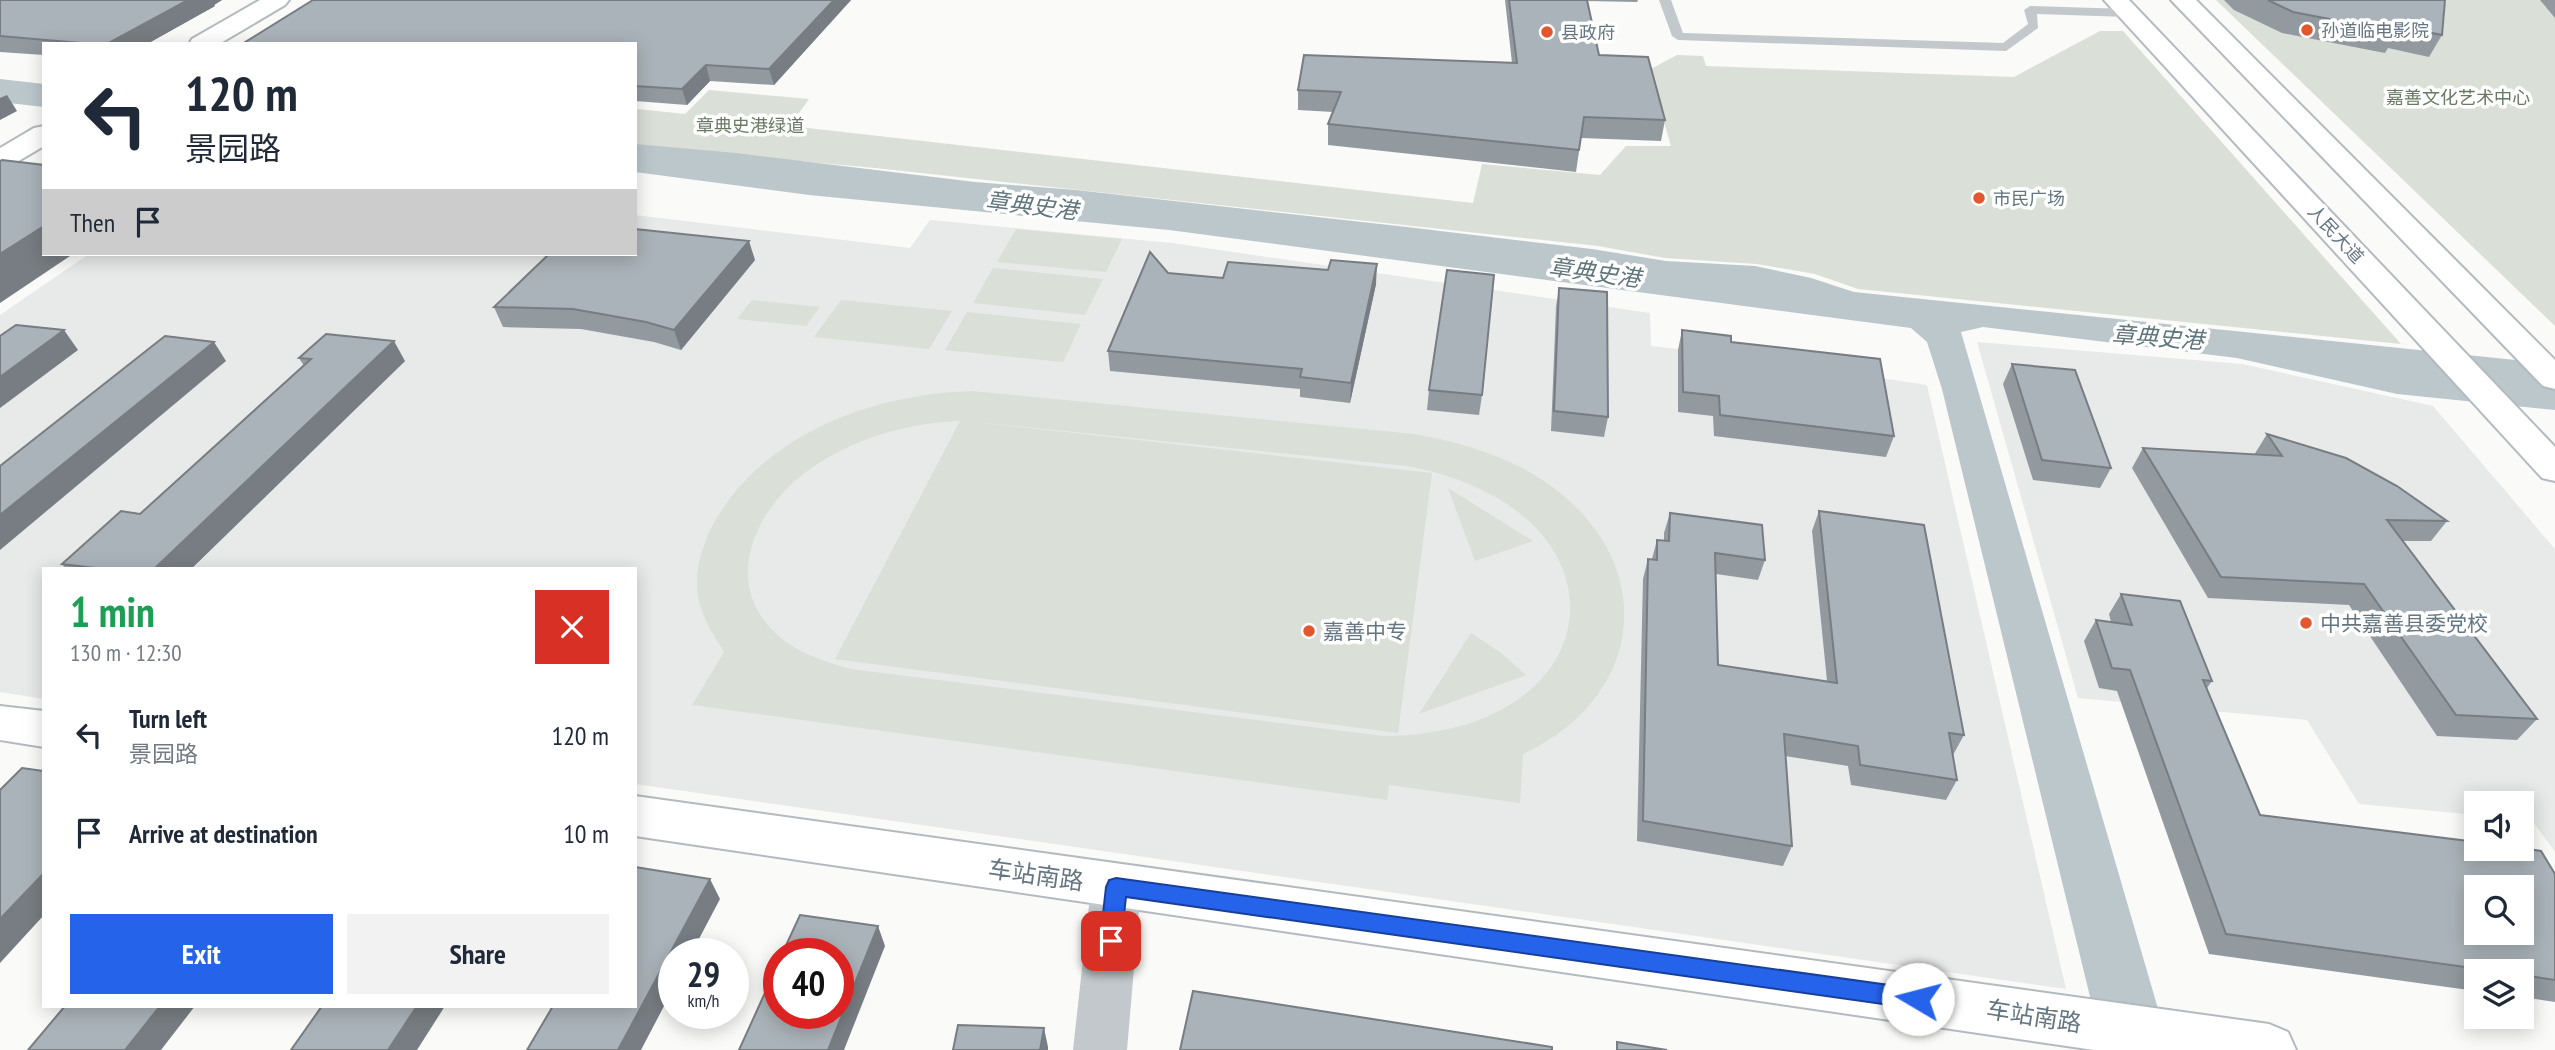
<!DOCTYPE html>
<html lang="en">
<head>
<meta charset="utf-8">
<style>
  body { margin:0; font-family:"PT Sans Narrow","Noto Sans SC",sans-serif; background:#f2f2f3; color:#1f2937; height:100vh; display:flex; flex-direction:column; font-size:26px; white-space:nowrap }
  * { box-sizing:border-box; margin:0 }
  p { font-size:23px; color:#747a83 }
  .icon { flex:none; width:38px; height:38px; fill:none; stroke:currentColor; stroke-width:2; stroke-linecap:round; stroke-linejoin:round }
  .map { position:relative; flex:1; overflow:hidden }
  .drawer { position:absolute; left:42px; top:567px; width:595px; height:441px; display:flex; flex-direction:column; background:#fff; border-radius:0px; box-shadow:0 4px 18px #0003 }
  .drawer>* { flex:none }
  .hud { position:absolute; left:42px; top:42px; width:595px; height:214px; border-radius:0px; box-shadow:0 4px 18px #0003; background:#fff; color:#1f2937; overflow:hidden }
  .buttons { position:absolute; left:2464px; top:791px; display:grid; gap:14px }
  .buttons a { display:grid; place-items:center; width:70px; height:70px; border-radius:0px; background:#fff; box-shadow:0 4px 18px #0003; font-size:35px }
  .speed { position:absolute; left:658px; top:938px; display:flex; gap:14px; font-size:35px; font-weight:700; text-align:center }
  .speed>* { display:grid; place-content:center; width:91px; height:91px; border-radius:50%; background:#fff; box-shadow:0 4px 18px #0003; line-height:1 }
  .speed small { font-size:18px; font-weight:400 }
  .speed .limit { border:10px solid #d22; background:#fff; color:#111 }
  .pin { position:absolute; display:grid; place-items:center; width:60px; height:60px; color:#fff; margin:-30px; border-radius:14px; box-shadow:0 4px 10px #0006 }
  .me { position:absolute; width:77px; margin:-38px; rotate:278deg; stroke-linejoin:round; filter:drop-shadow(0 0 5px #0008) }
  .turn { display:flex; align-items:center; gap:24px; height:147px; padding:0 28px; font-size:32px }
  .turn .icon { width:91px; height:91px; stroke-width:2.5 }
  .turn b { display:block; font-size:49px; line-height:60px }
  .then { display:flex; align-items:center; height:66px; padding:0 28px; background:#0003; gap:14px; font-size:26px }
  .round { display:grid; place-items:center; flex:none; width:74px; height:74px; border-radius:0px; background:#f2f2f3 }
  .overview { display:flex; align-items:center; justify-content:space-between; height:119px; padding:0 28px }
  h1 { font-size:42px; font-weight:800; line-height:52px; color:#1e9e55 }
  .action { display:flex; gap:14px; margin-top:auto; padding:14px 28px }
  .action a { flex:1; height:80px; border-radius:0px; background:#2563eb; color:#fff; font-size:28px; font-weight:800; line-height:80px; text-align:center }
  .action a+a { background:#f2f2f3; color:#1f2937 }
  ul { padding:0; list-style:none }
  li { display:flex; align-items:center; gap:21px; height:98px; padding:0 28px }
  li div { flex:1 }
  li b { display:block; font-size:26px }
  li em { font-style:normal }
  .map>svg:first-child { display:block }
  .built { fill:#e8e9e9 }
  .green { fill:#dadfd7; fill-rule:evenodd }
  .water { fill:#bbc7cb }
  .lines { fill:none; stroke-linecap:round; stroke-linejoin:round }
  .secondary-casing { stroke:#b3babf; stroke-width:4 }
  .lane { fill:#c3c8cc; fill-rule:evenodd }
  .street { fill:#c3c8cc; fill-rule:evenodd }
  .secondary { fill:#fff; fill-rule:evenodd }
  .wall { fill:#929a9f }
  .shaded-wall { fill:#777d82 }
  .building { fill:#aab3b9; stroke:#777d82; stroke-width:2; fill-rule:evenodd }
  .route { fill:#2563eb; stroke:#184099; stroke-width:2 }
  .poi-dot { fill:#e4572e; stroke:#fff; stroke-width:2.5 }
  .labels { text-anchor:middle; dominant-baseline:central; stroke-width:7; stroke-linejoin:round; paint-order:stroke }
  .far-poi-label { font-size:18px; fill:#657683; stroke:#fff; text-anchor:start }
  .far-park-label { font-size:18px; fill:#687a64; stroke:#fff }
  .far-street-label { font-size:18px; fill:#657683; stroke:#fff }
  .poi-label { font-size:21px; fill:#657683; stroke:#fff; text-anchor:start }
  .water-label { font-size:23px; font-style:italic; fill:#60757c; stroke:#fff }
  .near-street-label { font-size:24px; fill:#657683; stroke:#fff }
</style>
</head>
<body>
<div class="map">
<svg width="2555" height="1050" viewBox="0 0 2555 1050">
  <rect width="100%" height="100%" fill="#fafaf8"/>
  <g class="built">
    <polygon points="635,215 910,248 930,220 1172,243 1650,313 1651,346 1738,356 1927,385 2066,989 635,784 635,569 44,569 44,699 0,692 0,315 89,254 635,254"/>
    <polygon points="1977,342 2242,364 2433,406 2555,549 2555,852 2532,820 2522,819 2522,803 2476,803 2476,815 2359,804 2307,720 2078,698"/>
  </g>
  <g class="green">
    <polygon points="2216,0 2555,0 2555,326"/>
    <polygon points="2100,31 2123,31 2401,344 1858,289 1815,274 1757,264 1665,258 1598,246 875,168 635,146 635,112 638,109 685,114 709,90 809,99 790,126 1473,203 1482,164 1600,175 1626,146 1671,146 1649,70 1677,55 1703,56 1706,66 2014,77"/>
    <polygon points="1016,229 1122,239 1106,272 997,262"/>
    <polygon points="993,268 1103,279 1085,315 973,303"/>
    <polygon points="752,300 820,307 806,326 737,319"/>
    <polygon points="841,300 952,311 929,349 814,337"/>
    <polygon points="967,312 1081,324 1063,362 945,350"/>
    <path d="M972 391 1414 434C1460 442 1505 455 1544 481 1659 559 1649 695 1523 754L1520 803 1389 785 1387 800 692 705 724 652C715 637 705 622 700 605 692 579 701 546 714 523 764 433 874 394 972 391ZM967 421 1407 466C1639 509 1617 735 1383 736L850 669C826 662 801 654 782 639 718 587 754 508 810 469 855 438 906 423 960 421L835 659 1398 733 1432 473Z"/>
    <polygon points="1448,488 1533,541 1475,561"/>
    <polygon points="1471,633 1501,653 1526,675 1419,714"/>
  </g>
  <g class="water">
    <polygon points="0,79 44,84 44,107 0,102"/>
    <polygon points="635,144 736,153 975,182 1076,190 1407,227 1592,249 1666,261 1755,266 1811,278 1854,292 2555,364 2555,410 2397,394 2237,358 1983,327 1961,332 2170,1050 2103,1050 1942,389 1927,342 1911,328 1169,230 809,195 635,172"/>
  </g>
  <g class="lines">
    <g class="secondary-casing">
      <g id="secondary">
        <polygon points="260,0 289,0 285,5 219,44 189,44 192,39"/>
        <polygon points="2104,0 2129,0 2555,447 2555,481 2542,478"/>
        <polygon points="2171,0 2196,0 2555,360 2555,389 2543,386"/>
        <polygon points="44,126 44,146 10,166 0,168 0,148 34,128"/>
        <polygon points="0,706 44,711 44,747 0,740"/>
        <polygon points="635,796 2269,1024 2288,1032 2296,1050 2094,1050 635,836"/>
      </g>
    </g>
    <polygon class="lane" points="1659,0 1671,0 1683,33 2003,43 2028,24 2024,10 2030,6 2128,9 2134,13 2128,17 2037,14 2038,28 2006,51 1678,40 1672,36"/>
    <polygon class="street" points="1116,866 1133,872 1141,887 1127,1050 1073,1050 1091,887 1099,872"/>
    <use href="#secondary" class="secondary"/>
  </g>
  <g class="wall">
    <polygon points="0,0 222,0 214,5 215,6 147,44 44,44 44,55 0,52"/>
    <polygon points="313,0 851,0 774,85 710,81 687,105 635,101 635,44"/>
    <polygon points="1505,0 1638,0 1637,2 1587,1 1599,55 1665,120 1661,141 1581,138 1576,172 1328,145 1328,124 1333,112 1298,110 1298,90 1512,63"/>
    <polygon points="2224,0 2445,0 2442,35 2429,57 2388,48 2385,53 2282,33 2234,10"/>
    <polygon points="2540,0 2555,0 2555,18"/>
    <polygon points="755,260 681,350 654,342 581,329 503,327 494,307"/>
    <polygon points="1168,273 1223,278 1376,284 1350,403 1300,397 1300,389 1110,371 1108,351"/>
    <polygon points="1559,288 1608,417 1604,437 1551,431 1556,307"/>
    <polygon points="1682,330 1731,342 1894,436 1886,457 1714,436 1713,416 1678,412 1678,350"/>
    <polygon points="299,358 405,361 191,569 66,569 62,564 140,514 304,366"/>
    <polygon points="2012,364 2111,468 2100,488 2033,480 2003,384"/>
    <polygon points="1429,390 1482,395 1479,415 1427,410"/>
    <polygon points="2267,434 2447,521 2431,541 2403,541 2537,719 2517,740 2437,736 2349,605 2208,598 2132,468 2143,448 2254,455"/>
    <polygon points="1819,511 1964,735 1953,755 1957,780 1946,800 1851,785 1848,766 1785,756 1792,846 1783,866 1637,841 1643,579 1648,559 1652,559 1657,540 1664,541 1664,533 1670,513 1765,560 1758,580 1716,574 1718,665 1827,681 1812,531"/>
    <polygon points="2121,594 2212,681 2207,688 2260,815 2555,874 2555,1002 2522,997 2522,971 2476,971 2476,991 2209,954 2117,691 2099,688 2084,641 2096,620 2111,622 2109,614"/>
  </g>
  <g class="shaded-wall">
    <polygon points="188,0 222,0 214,5 215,6 147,44 107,44"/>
    <polygon points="834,0 851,0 774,85 769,69"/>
    <polygon points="706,65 710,81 687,105 682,89"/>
    <polygon points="7,95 17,111 0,120 0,98"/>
    <polygon points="44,226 44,254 73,254 0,303 0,254"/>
    <polygon points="749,241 755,260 681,350 674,330"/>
    <polygon points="1377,264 1376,284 1350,403 1351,383"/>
    <polygon points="64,330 78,350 0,408 0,377"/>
    <polygon points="394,341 405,361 191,569 154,569"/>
    <polygon points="214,342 226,361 0,550 0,515"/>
    <polygon points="43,873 44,915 0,963 0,919"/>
    <polygon points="710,879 720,899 691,954 674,954 674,987 641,1050 618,1050"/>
    <polygon points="878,926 885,946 844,1050 828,1050"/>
    <polygon points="160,1006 195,1006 161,1050 125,1050"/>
    <polygon points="417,1006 445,1006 417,1050 388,1050"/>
    <polygon points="1044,1028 1048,1047 1048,1050 1040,1050"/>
  </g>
  <g class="building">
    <polygon points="0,0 188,0 107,44 92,44 0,36"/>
    <polygon points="313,0 834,0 769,69 706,65 682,89 635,86 635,44 242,44"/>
    <polygon points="1509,0 1587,0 1599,55 1648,57 1665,120 1584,117 1579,150 1328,124 1341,92 1298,90 1304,55 1517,63"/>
    <polygon points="2268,0 2445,0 2442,35 2398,26 2397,32 2293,12"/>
    <polygon points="2,160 44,165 44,226 0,254 0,161"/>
    <polygon points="635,229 749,241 674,330 646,322 573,309 494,307 549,254 635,254"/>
    <polygon points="1150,252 1168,273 1223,278 1228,262 1328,270 1331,260 1377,264 1351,383 1300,377 1302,369 1108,351"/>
    <polygon points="1447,270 1494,275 1482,395 1429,390"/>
    <polygon points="1559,288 1607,292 1608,417 1554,411"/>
    <polygon points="16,325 64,330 0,377 0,336"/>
    <polygon points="1682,330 1731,336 1731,342 1880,359 1894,436 1720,415 1719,396 1683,392"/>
    <polygon points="326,334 394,341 154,569 103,569 62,564 121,511 140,514 311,359 299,358"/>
    <polygon points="165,336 214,342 0,515 0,466"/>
    <polygon points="2012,364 2075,370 2111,468 2042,460"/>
    <polygon points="2267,434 2346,458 2397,486 2447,521 2387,520 2537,719 2456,715 2364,584 2221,577 2143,448 2282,456"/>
    <polygon points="1819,511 1924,525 1964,735 1949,733 1957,780 1860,765 1858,746 1784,734 1792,846 1643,821 1648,559 1657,560 1657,540 1669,541 1670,513 1762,525 1765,560 1715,553 1718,665 1837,683"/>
    <path d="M2121 594 2180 601 2212 681 2203 680 2260 815 2476 842V849L2522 848 2541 851 2555 874V980L2522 975V971H2494L2226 934 2130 670 2112 668 2096 620 2132 625ZM2476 887H2522V933H2476Z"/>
    <polygon points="22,768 44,771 44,873 0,919 0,790"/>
    <polygon points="635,867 710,879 618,1050 527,1050 553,1006 635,1006"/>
    <polygon points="800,915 878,926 828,1050 739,1050 779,962 779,1013 838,1013 838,954 782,954"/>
    <polygon points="1193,991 1552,1047 1552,1050 1180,1050"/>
    <polygon points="65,1006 160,1006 125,1050 28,1050"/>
    <polygon points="322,1006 417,1006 388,1050 291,1050"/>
    <polygon points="958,1025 1044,1028 1040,1050 953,1050"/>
    <polygon points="1617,1042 1667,1050 1617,1050"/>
  </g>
  <polygon class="route" points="1116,878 1918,989 1926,992 1929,999 1926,1006 1918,1009 1126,897 1121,941 1118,948 1111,951 1103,948 1100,941 1106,887 1109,880"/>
  <g class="poi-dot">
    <circle cx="2307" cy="30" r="7"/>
    <circle cx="1547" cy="32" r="7"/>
    <circle cx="1979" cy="198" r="7"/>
    <circle cx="2306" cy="623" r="7"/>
    <circle cx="1309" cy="631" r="7"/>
  </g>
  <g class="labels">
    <g class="far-poi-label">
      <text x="2321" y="30">孙道临电影院</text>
      <text x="1561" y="32">县政府</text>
      <text x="1993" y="198">市民广场</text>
    </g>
    <g class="far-park-label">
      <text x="2458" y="97">嘉善文化艺术中心</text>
      <text x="750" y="125">章典史港绿道</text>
    </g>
    <g class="far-street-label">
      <text transform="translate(2336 234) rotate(47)">人民大道</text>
    </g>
    <g class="poi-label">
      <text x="2320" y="623">中共嘉善县委党校</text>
      <text x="1323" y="631">嘉善中专</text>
    </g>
    <g class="water-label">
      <text transform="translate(1032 205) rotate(7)">章典史港</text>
      <text transform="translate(1595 272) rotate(8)">章典史港</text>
      <text transform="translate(2158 337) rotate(4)">章典史港</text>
    </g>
    <g class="near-street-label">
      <text transform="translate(1036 875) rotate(8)">车站南路</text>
      <text transform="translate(2034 1016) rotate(9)">车站南路</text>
    </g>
  </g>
</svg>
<div class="buttons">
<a><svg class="icon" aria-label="sound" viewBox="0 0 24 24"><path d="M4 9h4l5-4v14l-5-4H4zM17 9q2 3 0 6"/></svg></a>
<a><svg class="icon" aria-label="search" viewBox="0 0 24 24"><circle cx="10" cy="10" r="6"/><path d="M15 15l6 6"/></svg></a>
<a><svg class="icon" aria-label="layers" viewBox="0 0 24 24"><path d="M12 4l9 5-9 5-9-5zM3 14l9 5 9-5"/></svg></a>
</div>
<div class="speed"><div>29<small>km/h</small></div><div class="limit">40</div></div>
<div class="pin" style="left:1111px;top:941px;background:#d93025"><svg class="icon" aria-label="arrive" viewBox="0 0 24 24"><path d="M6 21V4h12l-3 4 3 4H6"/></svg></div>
<svg class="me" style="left:1918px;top:999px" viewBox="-20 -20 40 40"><circle r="19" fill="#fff"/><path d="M0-13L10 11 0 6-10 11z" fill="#2563eb"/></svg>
<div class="hud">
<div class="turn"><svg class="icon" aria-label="left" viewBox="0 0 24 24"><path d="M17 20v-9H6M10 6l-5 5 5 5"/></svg><div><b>120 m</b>景园路</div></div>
<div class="then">Then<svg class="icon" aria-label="arrive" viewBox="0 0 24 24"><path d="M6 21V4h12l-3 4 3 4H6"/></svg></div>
</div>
<section class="drawer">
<div class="overview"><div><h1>1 min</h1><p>130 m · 12:30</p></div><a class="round" style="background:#d93025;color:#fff"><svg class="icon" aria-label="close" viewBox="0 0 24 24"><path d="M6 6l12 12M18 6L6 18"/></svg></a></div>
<ul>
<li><svg class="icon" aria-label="left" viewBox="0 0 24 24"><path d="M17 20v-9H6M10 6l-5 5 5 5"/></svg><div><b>Turn left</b><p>景园路</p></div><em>120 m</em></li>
<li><svg class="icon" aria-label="arrive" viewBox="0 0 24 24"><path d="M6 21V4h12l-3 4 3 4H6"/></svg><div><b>Arrive at destination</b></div><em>10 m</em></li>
</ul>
<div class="action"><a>Exit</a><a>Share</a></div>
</section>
</div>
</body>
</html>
